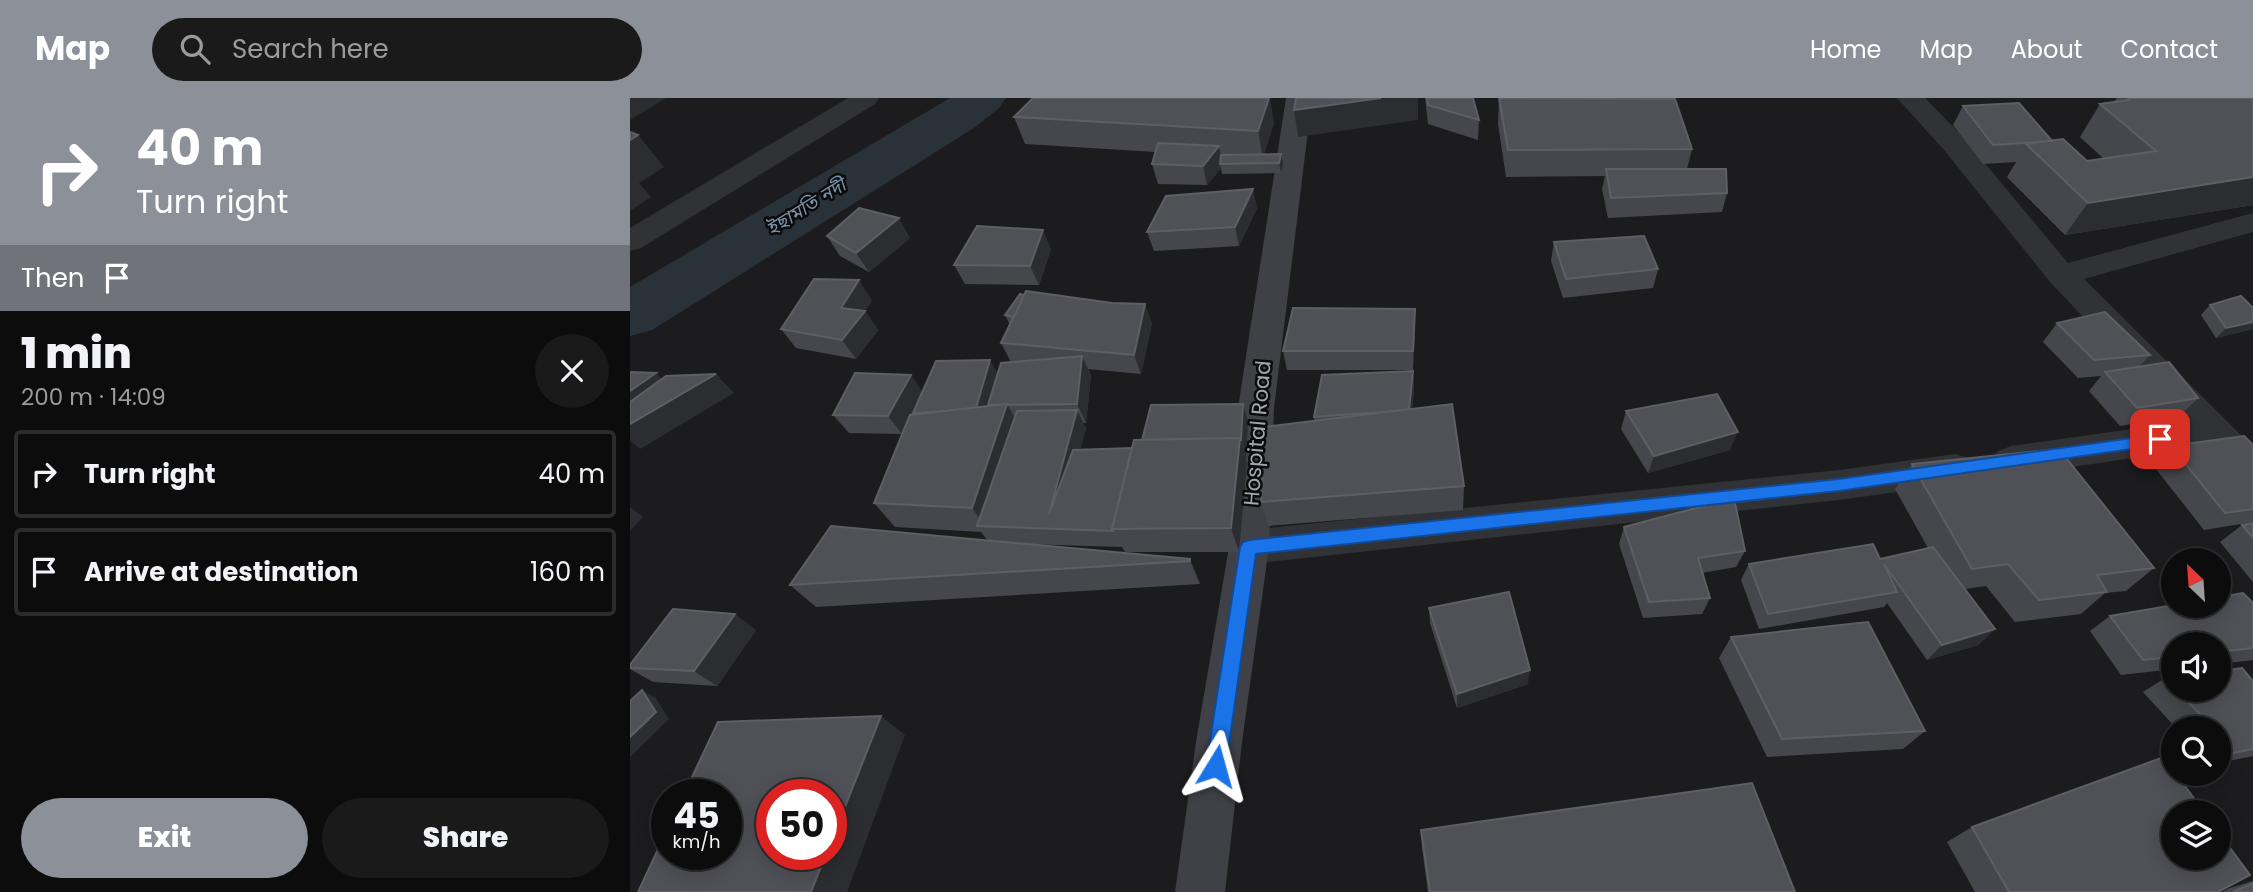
<!DOCTYPE html>
<html lang="en">
<head>
<meta charset="utf-8">
<style>
  body { margin:0; font-family:Poppins,"Noto Sans Bengali",sans-serif; background:#1a1a1b; color:#f1f3f6; height:100vh; display:flex; flex-direction:column; font-size:26px; white-space:nowrap }
  * { box-sizing:border-box; margin:0 }
  p { font-size:23px; color:#9a9b9d }
  .icon { flex:none; width:38px; height:38px; fill:none; stroke:currentColor; stroke-width:2; stroke-linecap:round; stroke-linejoin:round }
  .map { position:relative; flex:1; overflow:hidden }
  .panel { display:flex; flex-direction:column; background:#0c0c0d; width:630px }
  .panel>* { flex:none }
  .hud { background:#8c9099; color:#fff; overflow:hidden }
  .needle { width:46px; rotate:335deg }
  .controls { position:absolute; left:1531px; top:450px; display:grid; gap:14px }
  .controls a { display:grid; place-items:center; width:70px; height:70px; border-radius:50%; background:#0c0c0d; box-shadow:0 4px 18px #0003,0 0 0 2px #2c2c2e; font-size:35px }
  .speed { position:absolute; left:21px; top:681px; display:flex; gap:14px; font-size:35px; font-weight:700; text-align:center }
  .speed>* { display:grid; place-content:center; width:91px; height:91px; border-radius:50%; background:#0c0c0d; box-shadow:0 4px 18px #0003,0 0 0 2px #2c2c2e; line-height:1 }
  .speed small { font-size:18px; font-weight:400 }
  .speed .limit { border:10px solid #d22; background:#fff; color:#111 }
  .pin { position:absolute; display:grid; place-items:center; width:60px; height:60px; color:#fff; margin:-30px; border-radius:14px; box-shadow:0 4px 10px #0006 }
  .me { position:absolute; width:77px; margin:-38px; rotate:8deg; stroke-linejoin:round; filter:drop-shadow(0 0 5px #0008) }
  .turn { display:flex; align-items:center; gap:24px; height:147px; padding:0 21px; font-size:32px }
  .turn .icon { width:91px; height:91px; stroke-width:2.5 }
  .turn b { display:block; font-size:49px; line-height:60px }
  .then { display:flex; align-items:center; height:66px; padding:0 21px; background:#0003; gap:14px; font-size:26px }
  .round { display:grid; place-items:center; flex:none; width:74px; height:74px; border-radius:37px; background:#1a1a1b }
  .overview { display:flex; align-items:center; justify-content:space-between; height:119px; padding:0 21px }
  h1 { font-size:42px; font-weight:800; line-height:52px }
  .action { display:flex; gap:14px; margin-top:auto; padding:14px 21px }
  .action a { flex:1; height:80px; border-radius:42px; background:#8c9099; color:#fff; font-size:28px; font-weight:800; line-height:80px; text-align:center }
  .action a+a { background:#1a1a1b; color:#f1f3f6 }
  ul { padding:0; list-style:none }
  li { display:flex; align-items:center; gap:21px; height:88px; margin:0 14px 10px; padding:0 7px; border:4px solid #2c2c2e; border-radius:7px }
  li div { flex:1 }
  li b { display:block; font-size:26px }
  li em { font-style:normal }
  header { display:flex; align-items:center; gap:42px; box-sizing:border-box; height:98px; padding:0 35px; background:#8c9099; color:#fff }
  header strong { font-size:33px }
  nav { display:flex; gap:38px; margin-inline-start:auto; font-size:24px }
  .search { width:490px; height:63px; background:#1a1a1b; display:flex; align-items:center; gap:18px; box-sizing:border-box; padding:0 24px; border-radius:38px; color:#9a9b9d; font-size:26px }
  main { display:flex; flex:1; min-height:0 }
  .map>svg:first-child { display:block }
  .built { fill:#1c1c1e; fill-rule:evenodd }
  .lines { fill:none; stroke-linecap:round; stroke-linejoin:round }
  .river { fill:#2a3239; fill-rule:evenodd }
  .street { fill:#313236; fill-rule:evenodd }
  .secondary { fill:#404146; fill-rule:evenodd }
  .wall { fill:#46474c }
  .shaded-wall { fill:#2c2d30 }
  .building { fill:#505157; stroke:#5d5f65; stroke-width:2 }
  .route { fill:#1a73e8; stroke:#114b97; stroke-width:2 }
  .labels { text-anchor:middle; dominant-baseline:central; stroke-width:5; stroke-linejoin:round; paint-order:stroke }
  .far-water-label { font-size:19px; font-style:italic; fill:#7a91ac; stroke:#0b0b0c }
  .street-label { font-size:21px; fill:#a2a6b2; stroke:#0b0b0c }
</style>
</head>
<body>
<header>
<strong>Map</strong>
<div class="search"><svg class="icon" aria-label="search" viewBox="0 0 24 24"><circle cx="10" cy="10" r="6"/><path d="M15 15l6 6"/></svg>Search here</div>
<nav><a>Home</a><a>Map</a><a>About</a><a>Contact</a></nav>
</header>
<main>
<section class="panel">
<div class="hud">
<div class="turn"><svg class="icon" aria-label="right" viewBox="0 0 24 24"><path d="M7 20v-9h11M14 6l5 5-5 5"/></svg><div><b>40 m</b>Turn right</div></div>
<div class="then">Then<svg class="icon" aria-label="arrive" viewBox="0 0 24 24"><path d="M6 21V4h12l-3 4 3 4H6"/></svg></div>
</div>
<div class="overview"><div><h1>1 min</h1><p>200 m · 14:09</p></div><a class="round"><svg class="icon" aria-label="close" viewBox="0 0 24 24"><path d="M6 6l12 12M18 6L6 18"/></svg></a></div>
<ul>
<li><svg class="icon" aria-label="right" viewBox="0 0 24 24"><path d="M7 20v-9h11M14 6l5 5-5 5"/></svg><div><b>Turn right</b></div><em>40 m</em></li>
<li><svg class="icon" aria-label="arrive" viewBox="0 0 24 24"><path d="M6 21V4h12l-3 4 3 4H6"/></svg><div><b>Arrive at destination</b></div><em>160 m</em></li>
</ul>
<div class="action"><a>Exit</a><a>Share</a></div>
</section>
<div class="map">
<svg width="1623" height="794" viewBox="0 0 1623 794">
  <rect width="100%" height="100%" fill="#101011"/>
  <path class="built" d="M0 0H1623V794H0ZM1544 462H1589V508H1544ZM1544 546H1589V592H1544ZM1544 630H1589V676H1544ZM37 696H96V756H37ZM142 696H201V756H142ZM1544 714H1589V760H1544Z"/>
  <g class="lines">
    <polygon class="river" points="320,0 376,0 369,10 344,30 22,232 0,238 0,189"/>
    <g class="street">
      <polygon points="218,0 249,0 245,6 11,150 0,153 0,130"/>
      <polygon points="1267,0 1295,0 1334,40 1438,165 1623,115 1623,134 1454,181 1623,349 1623,388 1610,384 1577,349 1381,378 1368,373 1362,363 1368,353 1381,348 1553,324 1420,184 1314,52"/>
      <polygon points="1325,356 1338,360 1344,371 1338,382 1325,386 1209,402 619,466 605,461 599,449 605,437 619,432 1209,372"/>
    </g>
    <polygon class="secondary" points="656,0 682,0 644,310 639,449 612,644 595,794 545,794 566,644 599,449 608,310"/>
  </g>
  <g class="wall">
    <polygon points="795,0 843,0 849,22 848,42 798,26"/>
    <polygon points="869,0 995,0 1062,51 1057,71 1097,95 1092,114 978,120 972,91 975,78 876,79 868,26"/>
    <polygon points="1487,0 1620,0 1623,2 1623,107 1435,137 1377,79 1386,64 1353,66 1323,27 1333,8 1422,43 1457,63 1474,61 1450,39 1470,6 1484,4"/>
    <polygon points="384,19 644,25 634,56 653,66 651,75 592,76 591,70 577,87 528,86 522,66 526,54 395,46"/>
    <polygon points="627,110 609,148 524,153 517,134"/>
    <polygon points="197,138 280,140 239,174 210,158"/>
    <polygon points="924,144 1028,171 1023,190 933,200 921,163"/>
    <polygon points="421,151 409,187 335,186 324,167"/>
    <polygon points="242,202 235,213 248,232 226,261 166,250 151,231"/>
    <polygon points="1580,207 1623,210 1623,231 1586,240 1571,217"/>
    <polygon points="375,217 522,225 511,276 458,271 461,277 456,325 453,325 456,330 450,351 502,350 512,342 618,324 616,361 617,365 609,454 495,454 492,449 394,446 560,461 570,486 186,509 160,487 358,443 351,434 265,429 244,405 272,336 219,335 203,317 293,294 368,275 381,264 371,245 380,227"/>
    <polygon points="1427,225 1520,257 1509,269 1568,300 1550,318 1490,328 1459,293 1471,278 1448,280 1413,244"/>
    <polygon points="785,230 783,272 657,272 653,253"/>
    <polygon points="783,273 784,292 782,311 834,388 833,412 638,428 631,404 684,323 684,319"/>
    <polygon points="996,313 1100,352 1018,375 991,331"/>
    <polygon points="1623,347 1623,424 1574,432 1522,366 1541,348"/>
    <polygon points="1282,366 1524,470 1496,493 1475,495 1451,516 1385,524 1356,488 1335,491 1365,531 1348,547 1297,562 1257,505 1254,509 1129,531 1111,482 1119,466 1250,461 1298,450 1265,391"/>
    <polygon points="1623,425 1623,484 1590,444 1612,427"/>
    <polygon points="994,429 1115,453 1106,469 1072,475 1080,500 1072,516 1013,520 989,446"/>
    <polygon points="1623,505 1623,562 1589,566 1589,546 1544,546 1544,571 1491,577 1460,533 1480,518"/>
    <polygon points="799,510 898,586 827,610 800,525"/>
    <polygon points="126,532 87,588 23,584 0,571 0,567"/>
    <polygon points="1101,539 1295,633 1273,651 1137,659 1089,560"/>
    <polygon points="1535,580 1544,589 1544,592 1589,592 1623,583 1623,658 1589,665 1589,630 1546,630 1513,594"/>
    <polygon points="1544,632 1544,660 1531,645"/>
    <polygon points="1342,729 1588,794 1345,794 1317,744"/>
    <polygon points="791,732 1165,794 798,794 792,750"/>
    <polygon points="1623,783 1623,794 1592,794 1600,790"/>
  </g>
  <g class="shaded-wall">
    <polygon points="0,0 36,0 0,22"/>
    <polygon points="639,0 640,0 644,25 633,60 628,33"/>
    <polygon points="751,0 788,0 788,22 668,39 664,12"/>
    <polygon points="8,37 34,69 9,85 21,99 0,113 0,42"/>
    <polygon points="589,48 593,66 590,66 591,70 577,87 573,68"/>
    <polygon points="651,56 653,66 651,75 649,65"/>
    <polygon points="1623,79 1623,107 1435,137 1458,105"/>
    <polygon points="623,91 627,110 609,148 605,129"/>
    <polygon points="269,120 280,140 239,174 226,155"/>
    <polygon points="413,132 421,151 409,187 400,168"/>
    <polygon points="229,182 242,202 235,213 248,232 226,261 212,242 211,210"/>
    <polygon points="515,206 522,225 511,276 504,257"/>
    <polygon points="785,211 785,230 783,272 783,253"/>
    <polygon points="1623,224 1623,231 1586,240 1596,230"/>
    <polygon points="452,258 461,277 456,325 447,306"/>
    <polygon points="360,262 371,281 358,307 362,313 346,311"/>
    <polygon points="783,273 784,292 780,331 779,312"/>
    <polygon points="26,275 45,293 86,276 104,295 10,351 0,342 0,293"/>
    <polygon points="281,277 294,296 272,336 258,318"/>
    <polygon points="377,306 392,332 355,428 342,410"/>
    <polygon points="613,306 618,324 616,361 611,343"/>
    <polygon points="447,312 456,330 430,431 419,416"/>
    <polygon points="1108,334 1100,352 1018,375 1024,358"/>
    <polygon points="610,340 617,365 609,454 601,430"/>
    <polygon points="0,409 13,419 0,433"/>
    <polygon points="560,461 570,484 570,486 560,463"/>
    <polygon points="105,516 126,532 87,588 64,573"/>
    <polygon points="1365,531 1348,547 1297,562 1312,547"/>
    <polygon points="900,572 898,586 827,610 827,596"/>
    <polygon points="12,592 25,599 39,621 0,659 0,639"/>
    <polygon points="251,618 275,637 217,794 181,794 196,756 201,756 201,744"/>
  </g>
  <g class="building">
    <polygon points="403,0 639,0 628,33 384,19"/>
    <polygon points="666,0 751,0 664,12"/>
    <polygon points="797,0 843,0 849,22 798,7"/>
    <polygon points="869,0 1045,1 1062,51 878,52"/>
    <polygon points="1498,0 1620,0 1623,2 1623,79 1458,105 1396,46 1433,41 1457,63 1526,53 1470,6 1499,2"/>
    <polygon points="1389,5 1422,43 1363,47 1333,8"/>
    <polygon points="0,34 8,37 0,42"/>
    <polygon points="528,45 589,48 573,68 522,66"/>
    <polygon points="651,56 649,65 590,66 591,57"/>
    <polygon points="976,71 1096,71 1097,95 981,100"/>
    <polygon points="623,91 605,129 517,134 536,98"/>
    <polygon points="229,110 269,120 226,155 197,138"/>
    <polygon points="347,128 413,132 400,168 324,167"/>
    <polygon points="1014,138 1028,171 936,181 924,144"/>
    <polygon points="184,181 229,182 211,210 235,213 212,242 151,231"/>
    <polygon points="396,193 482,205 515,206 504,257 371,245"/>
    <polygon points="390,196 394,197 384,219 375,217"/>
    <polygon points="1611,198 1623,210 1623,224 1596,230 1580,207"/>
    <polygon points="663,210 785,211 783,253 653,253"/>
    <polygon points="1475,214 1520,257 1464,262 1427,225"/>
    <polygon points="452,258 447,306 358,307 371,265"/>
    <polygon points="360,262 346,310 317,313 283,315 306,263"/>
    <polygon points="1539,264 1568,300 1507,310 1475,274"/>
    <polygon points="783,273 779,312 684,319 692,277"/>
    <polygon points="0,274 26,275 0,293"/>
    <polygon points="225,275 281,277 258,318 203,317"/>
    <polygon points="86,276 0,326 0,304 36,278"/>
    <polygon points="1087,296 1108,334 1024,358 996,313"/>
    <polygon points="377,306 342,410 244,405 280,317"/>
    <polygon points="613,306 611,343 610,340 512,342 521,307"/>
    <polygon points="822,306 834,388 631,404 633,329"/>
    <polygon points="447,312 419,416 443,352 502,350 482,431 483,433 347,428 387,313"/>
    <polygon points="1614,338 1623,347 1623,411 1595,415 1541,348"/>
    <polygon points="610,340 601,430 482,431 504,342"/>
    <polygon points="1429,351 1524,470 1467,477 1477,494 1409,502 1378,466 1342,471 1282,366"/>
    <polygon points="1104,400 1115,453 1068,460 1080,500 1019,504 994,429"/>
    <polygon points="1623,425 1623,440 1612,427"/>
    <polygon points="201,428 560,461 560,463 160,487"/>
    <polygon points="1243,446 1250,461 1303,449 1365,531 1312,547 1254,466 1267,494 1138,516 1119,466"/>
    <polygon points="879,494 900,572 827,596 799,510"/>
    <polygon points="1613,495 1623,505 1623,550 1589,554 1589,546 1544,546 1544,559 1513,562 1480,518 1544,507 1589,508 1589,499"/>
    <polygon points="43,511 105,516 64,573 0,570 0,567"/>
    <polygon points="1238,524 1295,633 1152,641 1101,539"/>
    <polygon points="1612,570 1623,583 1623,651 1589,658 1589,630 1557,630 1570,616 1546,592 1589,592 1589,573"/>
    <polygon points="1544,579 1544,589 1535,580"/>
    <polygon points="12,592 26,614 0,639 0,603"/>
    <polygon points="251,618 201,744 201,696 142,696 142,756 196,756 181,794 8,794 37,732 37,756 96,756 96,696 54,696 88,624"/>
    <polygon points="1534,659 1544,672 1544,676 1546,676 1574,714 1544,714 1544,760 1589,760 1589,735 1620,777 1588,794 1379,794 1342,729"/>
    <polygon points="1122,685 1165,794 800,794 791,732"/>
    <polygon points="1623,785 1623,794 1603,794"/>
  </g>
  <polygon class="route" points="1530,336 1538,341 1530,347 1209,393 626,456 596,668 593,675 586,677 579,675 576,668 610,449 613,444 619,442 1209,381"/>
  <g class="labels">
    <g class="far-water-label">
      <text transform="translate(176 109) rotate(-32)">ইছামতি নদী</text>
    </g>
    <g class="street-label">
      <text transform="translate(627 335) rotate(-85)">Hospital Road</text>
    </g>
  </g>
</svg>
<div class="controls">
<a><svg class="needle" viewBox="-14 -14 28 28"><path d="M0-13l5 13h-10z" fill="#e53935"/><path d="M0 13l5-13h-10z" fill="#9a9b9d"/></svg></a>
<a><svg class="icon" aria-label="sound" viewBox="0 0 24 24"><path d="M4 9h4l5-4v14l-5-4H4zM17 9q2 3 0 6"/></svg></a>
<a><svg class="icon" aria-label="search" viewBox="0 0 24 24"><circle cx="10" cy="10" r="6"/><path d="M15 15l6 6"/></svg></a>
<a><svg class="icon" aria-label="layers" viewBox="0 0 24 24"><path d="M12 4l9 5-9 5-9-5zM3 14l9 5 9-5"/></svg></a>
</div>
<div class="speed"><div>45<small>km/h</small></div><div class="limit">50</div></div>
<div class="pin" style="left:1530px;top:341px;background:#d93025"><svg class="icon" aria-label="arrive" viewBox="0 0 24 24"><path d="M6 21V4h12l-3 4 3 4H6"/></svg></div>
<svg class="me" style="left:586px;top:668px" viewBox="-20 -20 40 40"><path d="M0-17L14 15 0 8-14 15z" fill="#1a73e8" stroke="#fff" stroke-width="4"/></svg>
</div>
</main>
</body>
</html>
